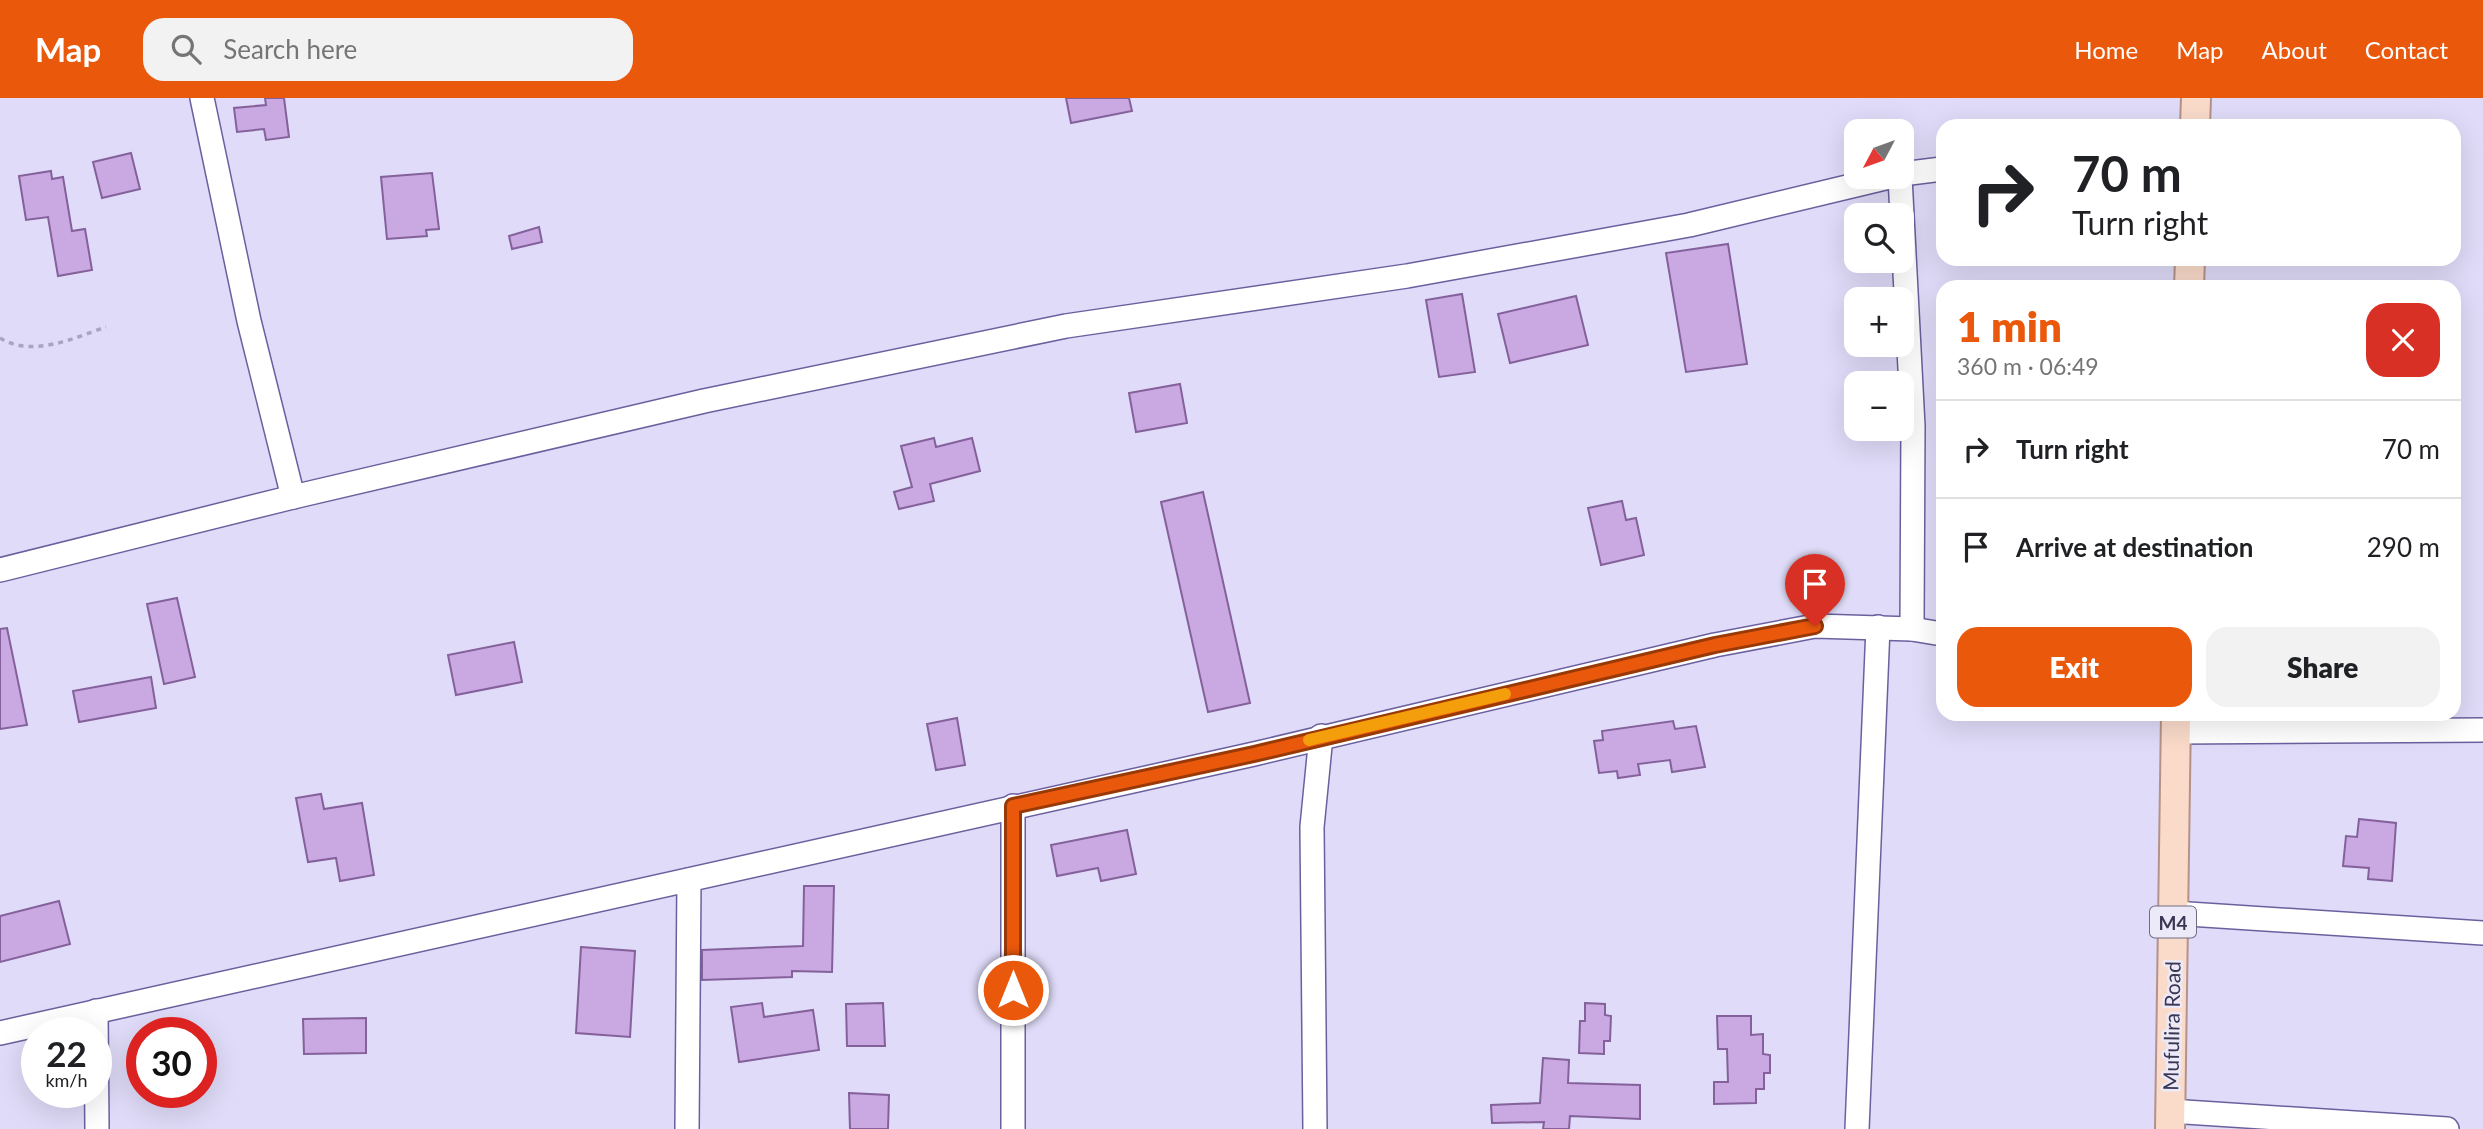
<!DOCTYPE html>
<html lang="en">
<head>
<meta charset="utf-8">
<style>
  body { margin:0; font-family:Lato,sans-serif; background:#f2f2f2; color:#202124; height:100vh; display:flex; flex-direction:column; font-size:26px; white-space:nowrap }
  * { box-sizing:border-box; margin:0 }
  p { font-size:23px; color:#757577 }
  .icon { flex:none; width:38px; height:38px; fill:none; stroke:currentColor; stroke-width:2; stroke-linecap:round; stroke-linejoin:round }
  .map { position:relative; flex:1; overflow:hidden }
  .sheet { position:absolute; left:1936px; top:182px; width:525px; height:441px; display:flex; flex-direction:column; background:#fff; border-radius:21px; box-shadow:0 7px 28px #0002 }
  .sheet>* { flex:none }
  .hud { position:absolute; left:1936px; top:21px; width:525px; height:147px; border-radius:21px; box-shadow:0 7px 28px #0002; background:#fff; color:#202124; overflow:hidden }
  .needle { width:46px; rotate:229deg }
  .fabs { position:absolute; left:1844px; top:21px; display:grid; gap:14px }
  .fabs a { display:grid; place-items:center; width:70px; height:70px; border-radius:14px; background:#fff; box-shadow:0 7px 28px #0002; font-size:35px }
  .speed { position:absolute; left:21px; top:919px; display:flex; gap:14px; font-size:35px; font-weight:700; text-align:center }
  .speed>* { display:grid; place-content:center; width:91px; height:91px; border-radius:50%; background:#fff; box-shadow:0 7px 28px #0002; line-height:1 }
  .speed small { font-size:18px; font-weight:400 }
  .speed .limit { border:10px solid #d22; background:#fff; color:#111 }
  .pin { position:absolute; display:grid; place-items:center; width:60px; height:60px; color:#fff; margin:-72px -30px; border-radius:50% 50% 50% 0; rotate:-45deg; box-shadow:0 0 7px #0007 }
  .pin .icon { rotate:45deg }
  .me { position:absolute; width:77px; margin:-38px; rotate:0deg; stroke-linejoin:round; filter:drop-shadow(0 0 5px #0008) }
  .turn { display:flex; align-items:center; gap:24px; height:147px; padding:0 21px; font-size:32px }
  .turn .icon { width:91px; height:91px; stroke-width:2.5 }
  .turn b { display:block; font-size:49px; line-height:60px }
  .round { display:grid; place-items:center; flex:none; width:74px; height:74px; border-radius:21px; background:#f2f2f2 }
  .overview { display:flex; align-items:center; justify-content:space-between; height:119px; padding:0 21px }
  h1 { font-size:42px; font-weight:800; line-height:52px; color:#ea580c }
  .button { display:flex; gap:14px; margin-top:auto; padding:14px 21px }
  .button a { flex:1; height:80px; border-radius:21px; background:#ea580c; color:#fff; font-size:28px; font-weight:800; line-height:80px; text-align:center }
  .button a+a { background:#f2f2f2; color:#202124 }
  ul { padding:0; list-style:none }
  li { display:flex; align-items:center; gap:21px; height:98px; padding:0 21px; border-top:2px solid #e0e0e0 }
  li div { flex:1 }
  li b { display:block; font-size:26px }
  li em { font-style:normal }
  header { display:flex; align-items:center; gap:42px; box-sizing:border-box; height:98px; padding:0 35px; background:#ea580c; color:#fff }
  header strong { font-size:33px }
  nav { display:flex; gap:38px; margin-inline-start:auto; font-size:24px }
  .search { width:490px; height:63px; background:#f2f2f2; display:flex; align-items:center; gap:18px; box-sizing:border-box; padding:0 24px; border-radius:21px; color:#757577; font-size:26px }
  .map>svg:first-child { display:block }
  .building { fill:#caa8e2; stroke:#84619b; stroke-width:2 }
  .lines { fill:none; stroke-linecap:round; stroke-linejoin:round }
  .minor-casing { stroke:#6b609e; stroke-width:26 }
  .major-casing { stroke:#b59289; stroke-width:32 }
  .path { stroke:#a9a5c1; stroke-width:3.5; stroke-dasharray:5 5; stroke-linecap:butt }
  .minor { stroke:#fff; stroke-width:23 }
  .major { stroke:#fadbca; stroke-width:28 }
  .route-casing { stroke:#983908; stroke-width:18 }
  .route { stroke:#ea580c; stroke-width:12 }
  .slow { stroke:#f59e0b; stroke-width:12 }
  .labels { text-anchor:middle; dominant-baseline:central; stroke-width:5; stroke-linejoin:round; paint-order:stroke }
  .shield { fill:#eceaf9; stroke:#706c84; stroke-width:2 }
  .shield-label { font-size:19px; font-weight:bold; fill:#3b3652 }
  .street-label { font-size:21px; fill:#3b3652; stroke:#eceaf9 }
</style>
</head>
<body>
<header>
<strong>Map</strong>
<div class="search"><svg class="icon" aria-label="search" viewBox="0 0 24 24"><circle cx="10" cy="10" r="6"/><path d="M15 15l6 6"/></svg>Search here</div>
<nav><a>Home</a><a>Map</a><a>About</a><a>Contact</a></nav>
</header>
<div class="map">
<svg width="2483" height="1031" viewBox="0 0 2483 1031">
  <rect width="100%" height="100%" fill="#dfdbf8"/>
  <g class="building">
    <polygon points="265,0 284,0 289,39 266,42 264,31 237,34 234,10 266,7"/>
    <polygon points="1066,0 1129,0 1132,13 1071,25"/>
    <polygon points="131,55 140,91 102,100 93,64"/>
    <polygon points="51,73 52,81 63,79 72,133 85,131 92,172 58,178 48,119 26,122 19,78"/>
    <polygon points="432,75 439,131 426,132 427,138 387,141 381,79"/>
    <polygon points="539,129 542,144 512,151 509,138"/>
    <polygon points="1728,146 1747,266 1686,274 1666,155"/>
    <polygon points="1462,196 1475,274 1439,279 1426,202"/>
    <polygon points="1576,198 1588,247 1510,265 1498,216"/>
    <polygon points="1180,286 1187,325 1136,334 1129,295"/>
    <polygon points="934,340 936,349 972,340 980,373 930,386 934,403 899,411 894,394 912,389 901,348"/>
    <polygon points="1203,394 1250,605 1208,614 1161,404"/>
    <polygon points="1622,403 1626,422 1636,420 1644,457 1601,467 1588,410"/>
    <polygon points="177,500 195,579 164,586 147,506"/>
    <polygon points="7,530 27,627 0,631 0,531"/>
    <polygon points="514,544 522,584 456,597 448,557"/>
    <polygon points="151,579 156,610 79,624 73,593"/>
    <polygon points="957,620 965,667 936,672 927,626"/>
    <polygon points="1673,623 1675,631 1696,628 1705,669 1672,674 1670,662 1638,666 1640,677 1618,680 1617,673 1599,675 1594,643 1603,642 1602,633"/>
    <polygon points="321,696 324,711 362,705 374,777 340,783 336,760 308,764 296,700"/>
    <polygon points="2359,721 2396,725 2392,783 2368,781 2369,770 2343,768 2346,738 2357,739"/>
    <polygon points="1127,732 1136,776 1101,783 1098,770 1057,778 1051,747"/>
    <polygon points="804,788 834,788 832,874 792,873 792,879 702,882 702,852 803,848"/>
    <polygon points="59,803 70,846 0,864 0,818"/>
    <polygon points="581,849 635,853 630,939 576,935"/>
    <polygon points="762,905 764,919 813,912 819,952 739,964 731,909"/>
    <polygon points="883,905 885,948 847,948 846,906"/>
    <polygon points="1585,905 1605,906 1605,917 1611,918 1610,943 1604,943 1604,956 1579,955 1580,923 1585,923"/>
    <polygon points="1717,918 1751,918 1751,937 1763,936 1763,956 1770,957 1770,975 1764,975 1764,991 1756,991 1756,1005 1714,1006 1714,984 1728,984 1727,951 1718,951"/>
    <polygon points="366,920 366,955 304,956 303,921"/>
    <polygon points="1543,960 1569,962 1568,985 1640,987 1640,1021 1570,1018 1569,1031 1543,1031 1544,1024 1492,1025 1491,1007 1540,1005"/>
    <polygon points="849,995 889,997 888,1031 850,1031"/>
  </g>
  <g class="lines">
    <g class="minor-casing">
      <g id="minor">
        <polyline points="202,0 249,223 293,399"/>
        <polyline points="1902,76 1942,71"/>
        <polyline points="1900,79 1913,328 1912,531"/>
        <polyline points="0,472 293,399 704,303 1066,228 1407,178 1689,127 1889,79"/>
        <polyline points="2176,634 2483,632"/>
        <polyline points="2173,815 2483,835"/>
        <polyline points="96,913 97,1031"/>
        <polyline points="0,935 1254,656 1715,547 1815,528 1912,531 1942,536"/>
        <polyline points="2170,1013 2447,1031"/>
        <polyline points="687,1031 689,782"/>
        <polyline points="1013,1031 1013,708"/>
        <polyline points="1315,1031 1312,729 1321,638"/>
        <polyline points="1857,1031 1878,529"/>
      </g>
    </g>
    <g class="major-casing">
      <g id="major">
        <polyline points="2195,28 2196,0"/>
        <polyline points="2189,189 2190,161"/>
        <polyline points="2170,1031 2176,616"/>
      </g>
    </g>
    <path class="path" d="M0 240C32 260 74 240 106 229"/>
    <use href="#minor" class="minor"/>
    <use href="#major" class="major"/>
  </g>
  <g class="lines">
    <g class="route-casing">
      <polyline id="route" points="1013,892 1013,708 1254,656 1715,547 1815,528"/>
    </g>
    <use href="#route" class="route"/>
    <polyline class="slow" points="1309,642 1505,596"/>
  </g>
  <g class="labels">
    <rect class="shield" x="2150" y="808.5" width="46" height="31" rx="5"/>
    <g class="shield-label">
      <text x="2173" y="824">M4</text>
    </g>
    <g class="street-label">
      <text transform="translate(2171 928) rotate(-89)">Mufulira Road</text>
    </g>
  </g>
</svg>
<div class="fabs">
<a><svg class="needle" viewBox="-14 -14 28 28"><path d="M0-13l5 13h-10z" fill="#e53935"/><path d="M0 13l5-13h-10z" fill="#757577"/></svg></a>
<a><svg class="icon" aria-label="search" viewBox="0 0 24 24"><circle cx="10" cy="10" r="6"/><path d="M15 15l6 6"/></svg></a>
<a>+</a>
<a>−</a>
</div>
<div class="speed"><div>22<small>km/h</small></div><div class="limit">30</div></div>
<div class="pin" style="left:1815px;top:528px;background:#d93025"><svg class="icon" aria-label="arrive" viewBox="0 0 24 24"><path d="M6 21V4h12l-3 4 3 4H6"/></svg></div>
<svg class="me" style="left:1013px;top:892px" viewBox="-20 -20 40 40"><circle r="17" fill="#ea580c" stroke="#fff" stroke-width="3"/><path d="M0-11L8 9 0 5-8 9z" fill="#fff"/></svg>
<div class="hud">
<div class="turn"><svg class="icon" aria-label="right" viewBox="0 0 24 24"><path d="M7 20v-9h11M14 6l5 5-5 5"/></svg><div><b>70 m</b>Turn right</div></div>
</div>
<section class="sheet">
<div class="overview"><div><h1>1 min</h1><p>360 m · 06:49</p></div><a class="round" style="background:#d93025;color:#fff"><svg class="icon" aria-label="close" viewBox="0 0 24 24"><path d="M6 6l12 12M18 6L6 18"/></svg></a></div>
<ul>
<li><svg class="icon" aria-label="right" viewBox="0 0 24 24"><path d="M7 20v-9h11M14 6l5 5-5 5"/></svg><div><b>Turn right</b></div><em>70 m</em></li>
<li><svg class="icon" aria-label="arrive" viewBox="0 0 24 24"><path d="M6 21V4h12l-3 4 3 4H6"/></svg><div><b>Arrive at destination</b></div><em>290 m</em></li>
</ul>
<div class="button"><a>Exit</a><a>Share</a></div>
</section>
</div>
</body>
</html>
